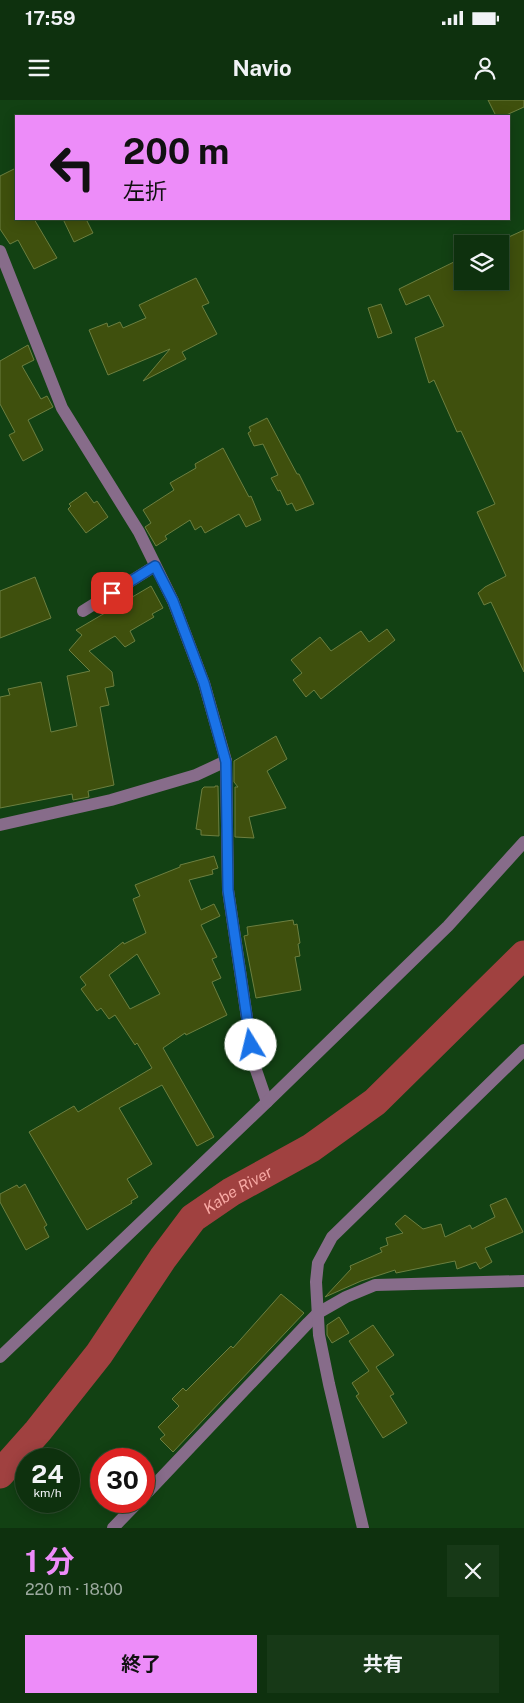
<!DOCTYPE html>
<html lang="ja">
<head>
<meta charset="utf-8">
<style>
  body { margin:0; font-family:"Public Sans","Noto Sans JP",sans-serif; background:#173917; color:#f1f3f6; height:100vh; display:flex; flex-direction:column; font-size:19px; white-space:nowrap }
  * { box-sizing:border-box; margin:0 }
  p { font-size:16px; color:#9ba99e }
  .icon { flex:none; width:28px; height:28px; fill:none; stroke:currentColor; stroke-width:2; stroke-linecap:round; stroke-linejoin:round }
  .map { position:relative; height:1428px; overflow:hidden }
  .panel { display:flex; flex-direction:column; background:#0e310e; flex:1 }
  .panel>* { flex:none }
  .hud { position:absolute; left:15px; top:15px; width:495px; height:105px; border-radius:0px; box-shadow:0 2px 12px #0003,0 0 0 1px #2e4c2e; background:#ed8cf9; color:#111; overflow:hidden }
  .fabs { position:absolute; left:454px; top:135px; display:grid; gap:10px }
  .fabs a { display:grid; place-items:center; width:55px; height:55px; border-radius:0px; background:#0e310e; box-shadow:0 2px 12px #0003,0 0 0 1px #2e4c2e; font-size:25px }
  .speed { position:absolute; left:15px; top:1348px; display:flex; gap:10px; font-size:25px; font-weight:700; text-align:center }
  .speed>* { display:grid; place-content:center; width:65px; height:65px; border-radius:50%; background:#0e310e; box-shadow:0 2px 12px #0003,0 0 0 1px #2e4c2e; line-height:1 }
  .speed small { font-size:12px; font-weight:400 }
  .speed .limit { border:8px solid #d22; background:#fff; color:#111 }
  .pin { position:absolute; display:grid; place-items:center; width:42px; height:42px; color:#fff; margin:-21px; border-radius:10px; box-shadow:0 2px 8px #0006 }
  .me { position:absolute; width:55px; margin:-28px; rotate:351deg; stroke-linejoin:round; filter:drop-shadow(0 0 4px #0008) }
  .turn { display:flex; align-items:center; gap:18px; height:105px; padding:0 25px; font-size:22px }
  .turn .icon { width:65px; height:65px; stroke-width:2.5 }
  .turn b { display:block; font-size:35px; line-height:42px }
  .round { display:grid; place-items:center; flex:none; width:52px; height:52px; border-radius:0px; background:#173917 }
  .headline { display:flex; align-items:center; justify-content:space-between; height:85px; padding:0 25px }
  h1 { font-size:30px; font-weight:700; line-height:38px; color:#ed8cf9 }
  .cta { display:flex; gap:10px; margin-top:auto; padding:10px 25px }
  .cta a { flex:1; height:58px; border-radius:0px; background:#ed8cf9; color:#111; font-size:20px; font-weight:700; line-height:58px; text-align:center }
  .cta a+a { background:#173917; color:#f1f3f6 }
  .status { display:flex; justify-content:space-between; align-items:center; height:35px; padding:0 25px; background:#0e310e; direction:ltr }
  .status svg { height:14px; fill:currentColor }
  header { display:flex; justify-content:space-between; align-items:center; height:65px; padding:0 25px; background:#0e310e; font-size:22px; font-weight:700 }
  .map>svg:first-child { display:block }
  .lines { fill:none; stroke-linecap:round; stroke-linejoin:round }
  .river { stroke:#a04140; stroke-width:29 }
  .building { fill:#3f500d; stroke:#6c7f40; fill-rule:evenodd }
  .minor { stroke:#876c8a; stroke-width:12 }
  .route-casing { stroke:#114b97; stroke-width:12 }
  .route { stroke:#1a73e8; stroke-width:9 }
  .labels { text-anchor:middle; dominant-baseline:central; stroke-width:5; stroke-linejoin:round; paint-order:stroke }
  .water-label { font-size:16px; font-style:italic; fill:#f8a9a4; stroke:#053707 }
</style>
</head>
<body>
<div class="status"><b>17:59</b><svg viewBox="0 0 49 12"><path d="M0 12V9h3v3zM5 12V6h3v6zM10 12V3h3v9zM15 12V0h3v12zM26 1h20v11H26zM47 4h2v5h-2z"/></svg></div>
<header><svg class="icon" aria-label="menu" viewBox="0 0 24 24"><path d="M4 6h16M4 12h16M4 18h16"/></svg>Navio<svg class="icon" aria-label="person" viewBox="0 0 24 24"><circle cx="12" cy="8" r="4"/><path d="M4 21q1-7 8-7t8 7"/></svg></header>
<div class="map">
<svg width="524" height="1428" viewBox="0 0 524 1428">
  <rect width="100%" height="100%" fill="#124113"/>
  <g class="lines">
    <path class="river" id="s1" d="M0 1374 38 1331 99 1254 163 1158 193 1118 231 1092 311 1048 375 1002 524 855"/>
  </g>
  <g class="building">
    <polygon points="488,0 524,0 524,7 504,16 496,16"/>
    <polygon points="16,68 16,119 34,119 57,158 34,169 18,140 10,144 0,129 0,76"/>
    <polygon points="63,119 86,119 93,133 74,142"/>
    <polygon points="524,130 524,572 491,502 484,505 478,493 485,487 506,476 477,412 495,404 461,331 457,332 434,280 429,283 415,238 444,226 429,195 406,205 399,189 462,158 462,181 500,181 500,141"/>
    <polygon points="196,178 209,203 202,206 217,234 182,252 186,259 143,281 170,249 108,275 89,230 107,223 108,227 120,222 123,228 146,218 139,205"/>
    <polygon points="381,204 392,233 378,238 368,208"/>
    <polygon points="28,245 34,260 22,266 41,299 47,296 53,307 28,320 43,350 23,361 9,335 15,332 0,304 0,261"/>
    <polygon points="267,318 297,374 299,374 314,404 296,411 292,403 287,405 280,390 278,391 271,378 278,375 263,344 254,346 248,333 251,331 249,327"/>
    <polygon points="223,348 249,397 251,396 261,420 246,427 239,414 205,433 201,426 195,430 190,420 165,436 167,439 156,446 145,427 151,423 143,410 174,390 170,383 196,368 195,364"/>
    <polygon points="86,392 94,403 97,401 108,417 86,433 68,409 71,406 69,404"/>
    <polygon points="35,477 51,518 0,538 0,491"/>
    <polygon points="151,486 163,508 152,514 154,517 130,531 135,541 125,547 115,536 89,551 112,572 114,586 105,588 109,605 100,607 114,685 88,691 89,697 73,700 72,694 0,708 0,597 10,595 8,589 41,582 51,632 77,626 67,576 90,571 69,550 82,535 76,530"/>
    <polygon points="387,529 395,540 321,599 314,590 306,597 293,580 302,573 291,560 320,537 331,551 361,531 369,542"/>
    <polygon points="276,636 287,659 267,671 286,708 249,717 254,738 235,737 235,687 238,687 234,682 234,661"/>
    <polygon points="215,686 218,686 219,736 201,735 201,730 196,729 202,689 204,687 215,687"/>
    <path d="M214 756 218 768 212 770 213 774 189 780 201 810 214 804 220 816 201 825 217 857 212 859 221 878 212 882 227 915 186 935 185 933 163 948 214 1037 197 1046 162 985 119 1008 152 1064 127 1079 138 1097 131 1101 132 1103 87 1130 29 1032 74 1006 78 1012 152 968 137 943 135 945 115 915 109 919 101 908 97 911 81 889 86 885 80 877 123 842 124 844 146 833 133 799 140 796 135 785 180 767V765ZM137 854 160 894 130 909 109 875Z"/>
    <polygon points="293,820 294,825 297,824 300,843 298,844 300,856 295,857 301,890 256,898 244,836 248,835 247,827"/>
    <polygon points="25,1084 47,1125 44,1127 49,1137 26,1150 0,1102 0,1094 17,1085 19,1088"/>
    <polygon points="506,1098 523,1132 485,1148 492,1162 480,1169 476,1162 457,1169 455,1161 396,1173 395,1170 361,1181 325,1197 351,1169 350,1166 382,1152 380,1148 388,1145 386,1138 403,1133 395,1124 405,1115 423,1129 441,1124 445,1137 470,1125 472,1129 495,1117 490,1105"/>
    <polygon points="281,1194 304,1213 173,1352 160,1339 165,1335 158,1327 179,1306 172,1299 183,1288 186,1291 231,1246 233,1248"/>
    <polygon points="339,1217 349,1233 332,1243 327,1235 327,1225"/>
    <polygon points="373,1225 394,1255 376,1267 394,1294 390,1296 407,1323 383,1338 356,1296 359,1294 352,1283 369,1271 349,1241"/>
  </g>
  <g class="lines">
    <g class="minor">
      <polyline points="0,151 62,308 139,432 173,501 204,583 226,661 228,790 251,945 256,970 267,1002 0,1257"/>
      <polyline points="83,511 155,466"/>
      <polyline points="0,725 111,700 196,675 226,661"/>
      <polyline points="267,1002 448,826 524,742"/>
      <polyline points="144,1396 308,1223 318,1213 346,1197 375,1185 524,1181"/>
      <polyline points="113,1428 139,1401"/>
      <polyline points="363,1428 329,1284 319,1235 316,1182 318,1163 332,1137 524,950"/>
    </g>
  </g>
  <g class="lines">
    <g class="route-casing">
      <polyline id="route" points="112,493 155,466 173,501 204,583 226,662 228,790 251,945"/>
    </g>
    <use href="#route" class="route"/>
  </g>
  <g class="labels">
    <g class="water-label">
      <text stroke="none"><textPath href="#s1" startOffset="374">Kabe River</textPath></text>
    </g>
  </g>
</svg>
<div class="fabs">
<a><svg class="icon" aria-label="layers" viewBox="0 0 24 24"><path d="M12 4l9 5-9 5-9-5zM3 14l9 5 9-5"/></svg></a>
</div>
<div class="speed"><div>24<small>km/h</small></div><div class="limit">30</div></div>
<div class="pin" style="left:112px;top:493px;background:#d93025"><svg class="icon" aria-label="arrive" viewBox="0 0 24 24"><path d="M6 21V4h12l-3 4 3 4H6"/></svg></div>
<svg class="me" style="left:251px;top:945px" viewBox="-20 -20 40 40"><circle r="19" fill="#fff"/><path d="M0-13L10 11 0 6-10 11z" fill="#1a73e8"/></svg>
<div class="hud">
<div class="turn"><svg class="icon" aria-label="left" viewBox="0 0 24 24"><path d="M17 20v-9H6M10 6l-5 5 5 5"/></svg><div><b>200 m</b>左折</div></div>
</div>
</div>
<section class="panel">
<div class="headline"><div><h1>1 分</h1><p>220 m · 18:00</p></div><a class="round"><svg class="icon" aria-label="close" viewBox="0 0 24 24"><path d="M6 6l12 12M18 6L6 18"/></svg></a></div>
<div class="cta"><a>終了</a><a>共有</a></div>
</section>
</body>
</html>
